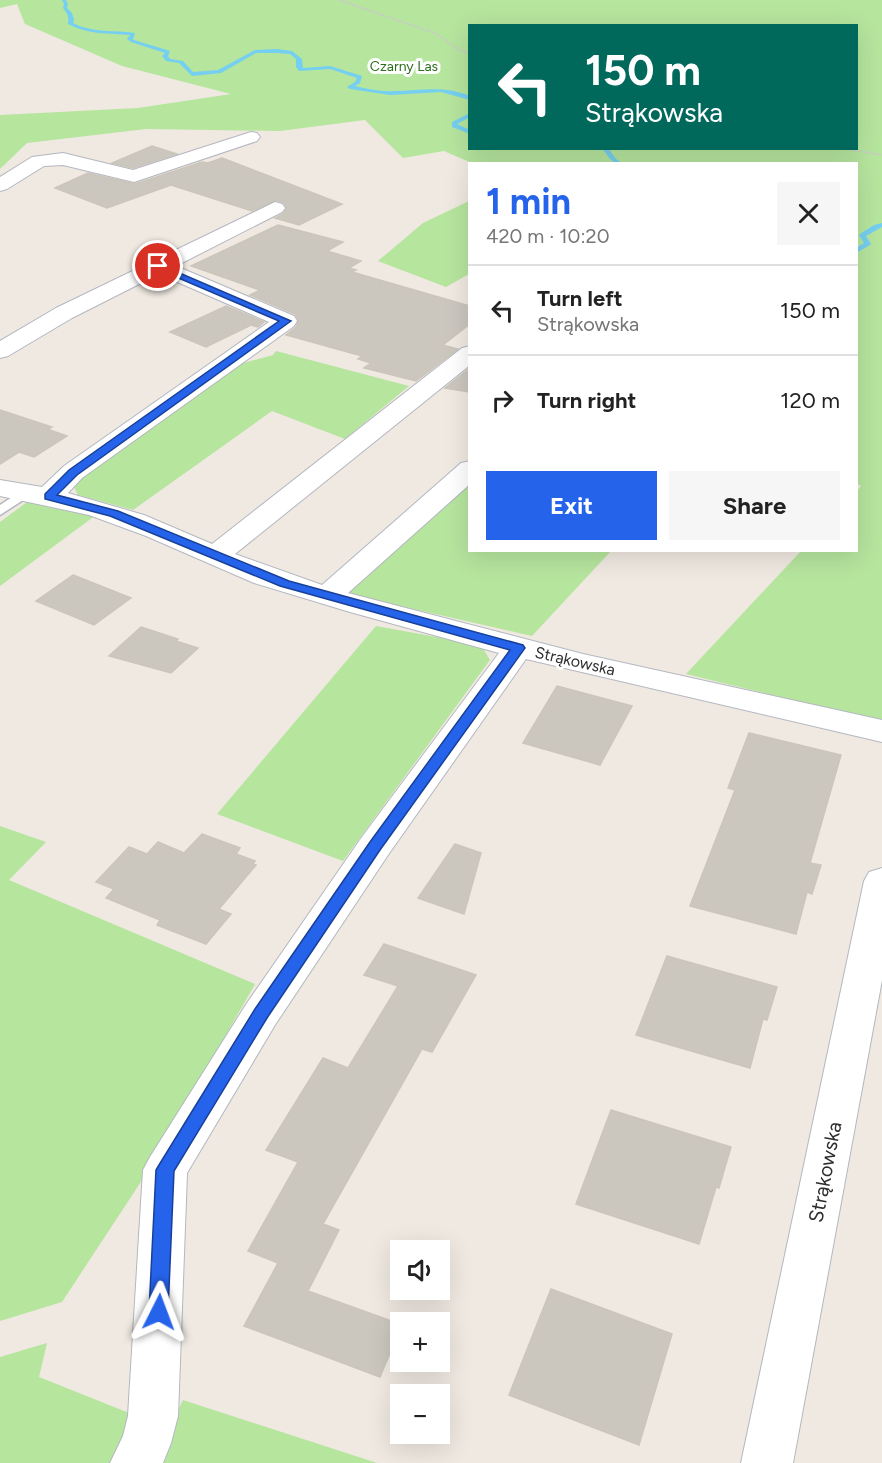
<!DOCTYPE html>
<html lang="en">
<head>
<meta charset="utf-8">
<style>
  body { margin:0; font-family:Figtree,sans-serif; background:#f6f6f6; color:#222; height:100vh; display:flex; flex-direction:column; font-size:22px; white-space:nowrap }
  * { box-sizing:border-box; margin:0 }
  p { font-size:20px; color:#767676 }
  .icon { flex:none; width:33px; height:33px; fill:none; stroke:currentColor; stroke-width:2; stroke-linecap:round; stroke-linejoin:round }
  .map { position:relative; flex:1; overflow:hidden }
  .sheet { position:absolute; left:468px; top:162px; width:390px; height:390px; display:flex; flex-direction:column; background:#fff; border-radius:0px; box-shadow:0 6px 24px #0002 }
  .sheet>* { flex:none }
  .banner { position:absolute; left:468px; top:24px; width:390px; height:126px; border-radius:0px; box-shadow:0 6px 24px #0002; background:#00695c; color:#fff; overflow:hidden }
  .buttons { position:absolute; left:390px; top:1240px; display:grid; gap:12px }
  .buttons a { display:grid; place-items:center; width:60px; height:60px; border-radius:0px; background:#fff; box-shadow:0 6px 24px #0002; font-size:30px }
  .pin { position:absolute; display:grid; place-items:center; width:51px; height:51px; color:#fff; margin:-26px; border:3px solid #fff; border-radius:50%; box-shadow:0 2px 6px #0007 }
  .me { position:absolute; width:66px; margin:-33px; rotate:3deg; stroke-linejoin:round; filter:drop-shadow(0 0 4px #0008) }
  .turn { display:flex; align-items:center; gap:21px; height:126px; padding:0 18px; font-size:27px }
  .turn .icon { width:78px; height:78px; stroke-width:2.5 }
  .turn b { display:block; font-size:42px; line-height:51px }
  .round { display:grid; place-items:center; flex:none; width:63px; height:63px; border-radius:0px; background:#f6f6f6 }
  .summary { display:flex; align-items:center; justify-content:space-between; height:102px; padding:0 18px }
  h1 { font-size:36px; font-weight:700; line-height:45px; color:#2563eb }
  .cta { display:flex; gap:12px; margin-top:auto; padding:12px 18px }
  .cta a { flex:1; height:69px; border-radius:0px; background:#2563eb; color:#fff; font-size:24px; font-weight:700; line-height:69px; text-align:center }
  .cta a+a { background:#f6f6f6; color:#222 }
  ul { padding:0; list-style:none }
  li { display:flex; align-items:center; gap:18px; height:90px; padding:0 18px; border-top:2px solid #e0e0e0 }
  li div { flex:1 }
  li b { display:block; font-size:22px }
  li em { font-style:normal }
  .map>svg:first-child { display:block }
  .green { fill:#b6e59e; fill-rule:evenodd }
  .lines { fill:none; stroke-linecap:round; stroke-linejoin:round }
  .stream { fill:#75cff0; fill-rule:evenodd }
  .building { fill:#cbc7bf; stroke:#cbc5ba; stroke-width:1.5 }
  .service-casing { stroke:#b4b7c1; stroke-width:3 }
  .minor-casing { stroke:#b4b7c1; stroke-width:2 }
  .path { stroke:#c9c9c9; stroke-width:2; stroke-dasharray:2 1.5; stroke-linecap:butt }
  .service { fill:#fff; fill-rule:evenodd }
  .minor { fill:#fff; fill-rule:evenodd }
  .route { fill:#2563eb; stroke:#184099; stroke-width:1.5 }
  .labels { text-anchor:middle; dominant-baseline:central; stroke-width:6; stroke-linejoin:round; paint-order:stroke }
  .far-park-label { font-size:14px; fill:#2c6e1b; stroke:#fff }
  .street-label { font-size:16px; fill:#2e2e2e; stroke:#fff }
  .near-street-label { font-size:20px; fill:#2e2e2e; stroke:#fff }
</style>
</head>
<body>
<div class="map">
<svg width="882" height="1463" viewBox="0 0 882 1463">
  <rect width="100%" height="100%" fill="#efe9e1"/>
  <g class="green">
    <path d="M0 0H882V722L686 674 801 551 856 550 857 491 861 486 856 483V164H474L444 151 403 158 365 120 280 131 146 129 27 143 0 169V115L138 108 231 94 122 66 25 24 17 4 0 8ZM470 26H856V148H470Z"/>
    <polygon points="469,201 469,274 446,287 378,261 423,223"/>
    <polygon points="276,351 409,386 345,439 272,411 133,510 78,495 73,485 81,473 236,365 273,355"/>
    <polygon points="469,482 470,550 611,551 532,636 352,595 349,588"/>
    <polygon points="27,502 45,503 96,515 0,586 0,522"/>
    <polygon points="376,626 481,645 490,660 343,861 217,814"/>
    <polygon points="0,826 46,842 9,880 255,984 150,1168 62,1302 0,1321"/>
    <polygon points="47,1343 39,1377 134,1415 111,1463 0,1463 0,1357"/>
    <polygon points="183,1400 377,1463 152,1463"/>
  </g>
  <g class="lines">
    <g class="stream">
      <path d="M62 0H66L68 4 67 8 72 13 74 20 73 23C92 33 114 30 135 33L133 39 134 40 170 51 168 56 170 59 183 61 193 72 218 70 255 50 277 49 292 51 302 59 303 68 330 66 362 76 360 83 355 86C368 89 381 92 394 91 422 91 442 85 470 96V100L441 92 390 95 350 89 347 87 355 82 357 78 330 69 299 71 296 67V59L290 54 277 53H256L221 73 192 76 179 63 166 61 162 56 165 53 131 42 127 39 130 35C109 33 88 35 68 24 69 17 68 14 63 8L64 4Z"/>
      <polygon points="470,113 470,117 457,124 470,130 470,134 452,127 452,122"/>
      <path d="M602 148H608L616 159 623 164C611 164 609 157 602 148Z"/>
      <polygon points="882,223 882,227 866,236 871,244 870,245 856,253 856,248 864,243 859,235 860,234 874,225"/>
    </g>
  </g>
  <g class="building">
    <polygon points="152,146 177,154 133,168 112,163"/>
    <polygon points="222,158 342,204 299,225 275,218 283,214 287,208 284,203 276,200 252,211 171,185 107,208 55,188 88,173 135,184 202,162 208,163"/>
    <polygon points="278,225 343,242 327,251 361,261 349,268 356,270 352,272 470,306 470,324 443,345 458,349 416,381 364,368 371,363 358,359 362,356 286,335 296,327 299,320 295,314 250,295 260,290 191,266"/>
    <polygon points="226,306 264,322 258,327 251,325 206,347 170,332"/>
    <polygon points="470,368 470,392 445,388"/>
    <polygon points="0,410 52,427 47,429 67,436 34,457 19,452 0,464"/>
    <polygon points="73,575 131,598 94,625 36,601"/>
    <polygon points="141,627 178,639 176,641 198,648 171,673 109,656"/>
    <polygon points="557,686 632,706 600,765 523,743"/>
    <polygon points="749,733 841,755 810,863 821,865 812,894 807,892 796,934 690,906 735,790 728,788"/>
    <polygon points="202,834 240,848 236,854 255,861 253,864 256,865 219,909 231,914 206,944 157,925 160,920 106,898 114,889 96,882 129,847 147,854 158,842 184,853"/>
    <polygon points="455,844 481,853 464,914 418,898"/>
    <polygon points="384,944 476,975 432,1052 422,1049 323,1224 339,1230 308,1291 400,1324 400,1329 380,1377 244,1326 278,1263 248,1251 298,1162 266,1150 323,1058 348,1068 398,986 364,975"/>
    <polygon points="667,956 777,987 767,1020 763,1019 750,1068 636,1035"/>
    <polygon points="611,1110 731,1147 719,1188 716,1187 699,1244 576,1204"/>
    <polygon points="551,1289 672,1334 639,1445 509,1395"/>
  </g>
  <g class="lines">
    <g class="service-casing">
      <polygon id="service" points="26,488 31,489 33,492 31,495 0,515 0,505"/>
    </g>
    <g class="minor-casing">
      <g id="minor">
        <polygon points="251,132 257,133 260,137 257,141 134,182 63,165 44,166 7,189 0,191 0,177 32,157 63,153 133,170"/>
        <polygon points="275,202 282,204 285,208 282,212 176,266 294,316 297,321 294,326 82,478 68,493 144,515 212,544 462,348 470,346 470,365 235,554 322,585 461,463 470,461 470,484 348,593 583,654 882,720 882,742 526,659 388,855 275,1025 187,1173 178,1416 171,1443 163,1463 110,1463 123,1436 128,1416 143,1170 150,1157 247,1003 362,837 499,653 350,612 254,583 146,536 89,515 0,496 0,480 42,487 64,466 269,322 159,274 72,318 8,356 0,358 0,341 56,308"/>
        <polygon points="882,868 882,980 793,1463 741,1463 864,881 869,872"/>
      </g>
    </g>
    <g class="path">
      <polyline points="339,0 435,33 459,50 470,54"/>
      <polyline points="840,148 882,155"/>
    </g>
    <use href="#service" class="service"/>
    <use href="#minor" class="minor"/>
  </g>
  <polygon class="route" points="155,265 161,265 291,321 77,475 57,495 118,511 289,581 523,645 525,648 380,850 267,1018 174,1171 168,1312 165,1318 159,1321 152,1318 149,1312 156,1170 159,1165 255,1009 370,842 510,650 280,586 110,516 45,499 45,494 69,470 279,321 155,268"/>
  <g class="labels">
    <g class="far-park-label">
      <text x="404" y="66">Czarny Las</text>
    </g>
    <g class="street-label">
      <text transform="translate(575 661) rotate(13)">Strąkowska</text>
    </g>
    <g class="near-street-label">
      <text transform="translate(825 1172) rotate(-79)">Strąkowska</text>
    </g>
  </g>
</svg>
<div class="buttons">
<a><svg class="icon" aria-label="sound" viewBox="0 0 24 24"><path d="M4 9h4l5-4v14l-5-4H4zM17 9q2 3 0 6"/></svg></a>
<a>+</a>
<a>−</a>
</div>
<div class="pin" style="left:158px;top:266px;background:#d93025"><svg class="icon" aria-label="arrive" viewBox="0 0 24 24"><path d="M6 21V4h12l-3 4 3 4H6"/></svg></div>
<svg class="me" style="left:159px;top:1312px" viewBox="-20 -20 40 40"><path d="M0-17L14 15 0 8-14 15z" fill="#2563eb" stroke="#fff" stroke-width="4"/></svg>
<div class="banner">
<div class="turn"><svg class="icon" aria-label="left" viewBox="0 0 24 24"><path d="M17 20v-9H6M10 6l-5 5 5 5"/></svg><div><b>150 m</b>Strąkowska</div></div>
</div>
<section class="sheet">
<div class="summary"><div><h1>1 min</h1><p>420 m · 10:20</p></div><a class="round"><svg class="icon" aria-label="close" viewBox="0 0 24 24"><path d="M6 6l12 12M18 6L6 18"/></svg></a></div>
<ul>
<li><svg class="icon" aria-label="left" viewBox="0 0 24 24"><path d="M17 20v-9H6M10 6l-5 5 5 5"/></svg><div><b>Turn left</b><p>Strąkowska</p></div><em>150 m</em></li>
<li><svg class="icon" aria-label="right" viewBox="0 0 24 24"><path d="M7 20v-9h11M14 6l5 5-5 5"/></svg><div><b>Turn right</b></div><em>120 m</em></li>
</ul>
<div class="cta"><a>Exit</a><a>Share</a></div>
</section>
</div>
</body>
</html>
